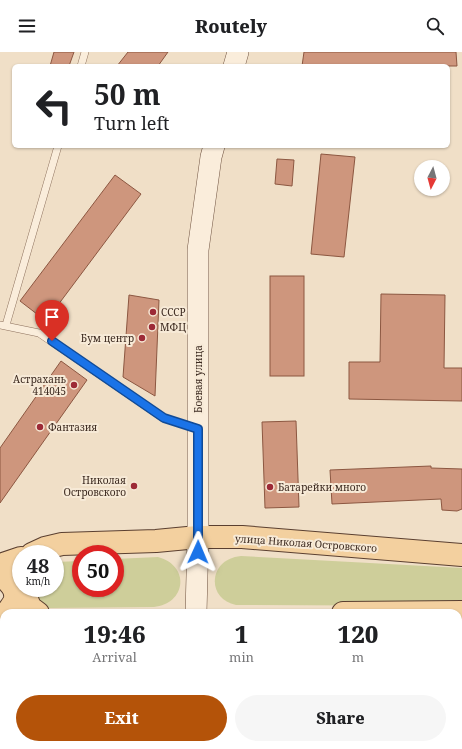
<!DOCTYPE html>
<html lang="en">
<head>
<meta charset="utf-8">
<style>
  body { margin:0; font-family:"Noto Serif",serif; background:#f6f6f6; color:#202124; height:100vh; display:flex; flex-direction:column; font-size:15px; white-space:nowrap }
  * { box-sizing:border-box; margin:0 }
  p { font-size:13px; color:#757577 }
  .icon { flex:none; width:22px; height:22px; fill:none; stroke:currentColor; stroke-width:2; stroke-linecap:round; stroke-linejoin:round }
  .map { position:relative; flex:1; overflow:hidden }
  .side { position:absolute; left:0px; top:557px; width:462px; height:140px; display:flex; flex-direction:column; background:#fff; border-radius:12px 12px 0 0; box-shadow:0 1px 3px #0004 }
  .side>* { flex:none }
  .top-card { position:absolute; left:12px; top:12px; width:438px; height:84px; border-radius:6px; box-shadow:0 1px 3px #0004; background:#fff; color:#202124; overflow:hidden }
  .needle { width:26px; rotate:186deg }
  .tools { position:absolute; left:414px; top:108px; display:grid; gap:8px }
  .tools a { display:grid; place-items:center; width:36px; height:36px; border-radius:50%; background:#fff; box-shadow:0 1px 3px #0004; font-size:20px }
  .speed { position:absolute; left:12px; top:493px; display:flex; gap:8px; font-size:20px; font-weight:700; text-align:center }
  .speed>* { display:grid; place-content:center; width:52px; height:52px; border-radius:50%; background:#fff; box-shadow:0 1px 3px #0004; line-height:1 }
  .speed small { font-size:10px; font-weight:400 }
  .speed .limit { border:6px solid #d22; background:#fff; color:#111 }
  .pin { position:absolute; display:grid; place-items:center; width:34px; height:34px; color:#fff; margin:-41px -17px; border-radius:50% 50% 50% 0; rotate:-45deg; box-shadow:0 0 4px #0007 }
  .pin .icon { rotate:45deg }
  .me { position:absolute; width:44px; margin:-22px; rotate:1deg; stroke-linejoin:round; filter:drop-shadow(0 0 3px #0008) }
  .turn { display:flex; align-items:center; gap:14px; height:84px; padding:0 16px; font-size:18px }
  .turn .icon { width:52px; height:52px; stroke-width:2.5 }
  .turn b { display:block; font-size:28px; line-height:34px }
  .eta { display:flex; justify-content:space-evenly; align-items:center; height:68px; text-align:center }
  .eta b { font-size:24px; font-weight:800; line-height:28px }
  .primary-button { display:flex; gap:8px; margin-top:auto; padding:8px 16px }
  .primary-button a { flex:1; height:46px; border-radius:24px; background:#b45309; color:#fff; font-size:16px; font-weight:800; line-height:46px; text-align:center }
  .primary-button a+a { background:#f6f6f6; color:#202124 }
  header { display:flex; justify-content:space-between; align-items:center; height:52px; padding:0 16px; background:#fff; font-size:18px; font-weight:800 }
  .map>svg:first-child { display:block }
  .green { fill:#cece9a }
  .building { fill:#ce967d; stroke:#8c5741 }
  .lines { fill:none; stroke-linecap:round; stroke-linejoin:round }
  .service-casing { stroke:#8c705c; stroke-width:8 }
  .minor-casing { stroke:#8c705c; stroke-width:16 }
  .secondary-casing { stroke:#6e513f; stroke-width:22 }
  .primary-casing { stroke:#5a3f30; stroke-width:24 }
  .service { stroke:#faeddb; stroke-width:7 }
  .minor { stroke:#faeddb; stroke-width:15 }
  .secondary { stroke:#faeddb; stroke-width:21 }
  .primary { stroke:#f3d09f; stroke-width:22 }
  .route-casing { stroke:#114b97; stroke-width:10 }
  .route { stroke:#1a73e8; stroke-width:7 }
  .poi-dot { fill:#9d2a37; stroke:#f7ead7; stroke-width:1.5 }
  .labels { text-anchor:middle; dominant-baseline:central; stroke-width:4; stroke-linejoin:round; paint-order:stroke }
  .poi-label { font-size:10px; fill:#3c2a20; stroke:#f7ead7; text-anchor:start }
  .street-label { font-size:10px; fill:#3c2a20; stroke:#f7ead7 }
</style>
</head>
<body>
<header><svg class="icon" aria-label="menu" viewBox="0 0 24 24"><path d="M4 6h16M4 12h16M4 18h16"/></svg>Routely<svg class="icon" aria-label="search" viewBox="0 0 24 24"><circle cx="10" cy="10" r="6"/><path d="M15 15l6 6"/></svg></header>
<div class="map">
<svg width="462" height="697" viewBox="0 0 462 697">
  <rect width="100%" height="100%" fill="#f0dfc7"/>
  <g class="green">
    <path d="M241 504 462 516V554L236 553C206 547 208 507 241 504Z"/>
    <path d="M158 505C191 514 186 552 154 555L46 556 29 536H55V510L81 509V536H115V507Z"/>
  </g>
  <g class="building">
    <polygon points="54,0 74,0 69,14 50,14"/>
    <polygon points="128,0 168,0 158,14 117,14"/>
    <polygon points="304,0 456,0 457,14 302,14"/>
    <polygon points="321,102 355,105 344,205 311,202"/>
    <polygon points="277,107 294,108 292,134 275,132"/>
    <polygon points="115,123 141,142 46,269 20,249"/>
    <rect x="270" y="224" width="34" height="100"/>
    <polygon points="381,242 445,243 444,316 462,316 462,349 349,347 349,310 380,310"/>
    <polygon points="129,243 159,248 155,344 123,325"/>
    <polygon points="61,309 87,328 0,451 0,396"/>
    <polygon points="296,369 299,455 265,456 262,370"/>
    <polygon points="431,414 431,416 462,417 462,457 457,459 442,458 441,447 332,452 330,418"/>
  </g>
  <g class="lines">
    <g class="service-casing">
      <g id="service">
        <polyline points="81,14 85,0"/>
        <polyline points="0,273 39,281 163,366 196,376"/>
        <polyline points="6,273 58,94"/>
      </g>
    </g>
    <g class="minor-casing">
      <polyline id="minor" points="458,666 462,666"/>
    </g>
    <g class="secondary-casing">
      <g id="secondary">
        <polyline points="234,14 238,0"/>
        <polyline points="196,561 198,485 198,198 211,105 214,94"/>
        <polyline points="199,693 199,697"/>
      </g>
    </g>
    <g class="primary-casing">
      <g id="primary">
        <polyline points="32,502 45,496 62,492 156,489 198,485 242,485 462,503"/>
        <polyline points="0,513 21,506"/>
        <path d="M0 522C8 529 19 538 14 550 12 554 9 557 7 561"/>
        <polyline points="25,536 25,542 30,555 38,561"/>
        <polyline points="343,561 462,560"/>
      </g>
    </g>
    <use href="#service" class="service"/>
    <use href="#minor" class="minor"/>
    <use href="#secondary" class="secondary"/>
    <use href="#primary" class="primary"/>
  </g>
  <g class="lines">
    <g class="route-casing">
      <polyline id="route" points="52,289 164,366 198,377 198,500"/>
    </g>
    <use href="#route" class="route"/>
  </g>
  <g class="poi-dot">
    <circle cx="153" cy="260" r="4"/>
    <circle cx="152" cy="275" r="4"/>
    <circle cx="142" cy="286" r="4"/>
    <circle cx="74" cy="333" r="4"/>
    <circle cx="40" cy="375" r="4"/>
    <circle cx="134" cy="434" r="4"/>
    <circle cx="270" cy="435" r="4"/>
  </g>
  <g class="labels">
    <g class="poi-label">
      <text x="161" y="260">СССР</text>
      <text x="160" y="275">МФЦ</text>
      <text x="134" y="286" text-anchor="end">Бум центр</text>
      <text x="66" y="327" text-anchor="end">Астрахань<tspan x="66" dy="12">414045</tspan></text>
      <text x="48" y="375">Фантазия</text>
      <text x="126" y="428" text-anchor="end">Николая<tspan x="126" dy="12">Островского</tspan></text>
      <text x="278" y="435">Батарейки много</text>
    </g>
    <g class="street-label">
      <text transform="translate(198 327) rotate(-90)">Боевая улица</text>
      <text transform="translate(306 491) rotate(4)">улица Николая Островского</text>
    </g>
  </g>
</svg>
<div class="tools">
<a><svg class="needle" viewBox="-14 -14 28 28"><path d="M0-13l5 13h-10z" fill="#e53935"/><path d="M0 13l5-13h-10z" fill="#757577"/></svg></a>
</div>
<div class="speed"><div>48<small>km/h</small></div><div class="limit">50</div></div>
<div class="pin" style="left:52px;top:289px;background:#d93025"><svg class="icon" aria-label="arrive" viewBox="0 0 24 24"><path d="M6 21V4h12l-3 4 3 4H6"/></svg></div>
<svg class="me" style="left:198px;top:500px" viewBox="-20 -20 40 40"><path d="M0-17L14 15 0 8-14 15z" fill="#1a73e8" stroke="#fff" stroke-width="4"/></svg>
<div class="top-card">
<div class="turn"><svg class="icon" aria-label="left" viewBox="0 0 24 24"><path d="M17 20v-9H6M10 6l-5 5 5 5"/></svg><div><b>50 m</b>Turn left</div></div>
</div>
<section class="side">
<div class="eta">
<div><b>19:46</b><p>Arrival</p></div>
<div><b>1</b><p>min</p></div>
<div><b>120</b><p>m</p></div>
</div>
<div class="primary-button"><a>Exit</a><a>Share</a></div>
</section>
</div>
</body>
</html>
